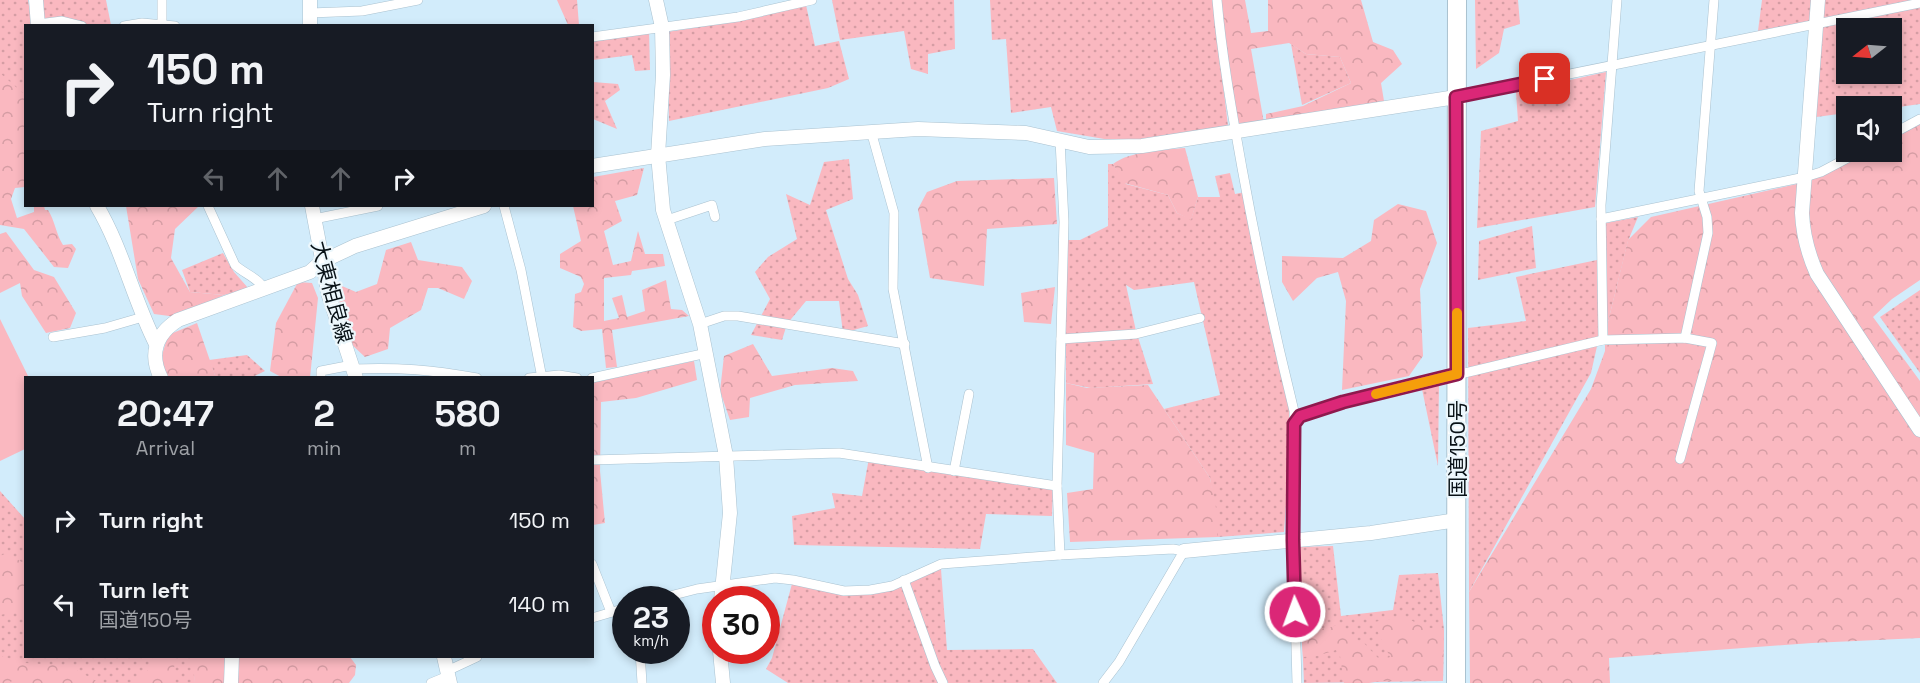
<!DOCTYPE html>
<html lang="en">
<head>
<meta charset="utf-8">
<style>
  body { margin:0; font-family:"Space Grotesk","Noto Sans JP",sans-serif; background:#20242c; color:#f1f3f6; height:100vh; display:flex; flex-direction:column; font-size:22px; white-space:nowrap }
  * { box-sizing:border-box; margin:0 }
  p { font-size:20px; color:#9ea1a6 }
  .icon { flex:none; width:33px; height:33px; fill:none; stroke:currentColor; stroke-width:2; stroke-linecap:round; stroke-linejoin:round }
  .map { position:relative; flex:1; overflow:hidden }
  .details { position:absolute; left:24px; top:376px; width:570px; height:282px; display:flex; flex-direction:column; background:#171b24; border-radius:0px; box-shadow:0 3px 9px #0003 }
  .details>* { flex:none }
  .hud { position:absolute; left:24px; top:24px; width:570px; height:183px; border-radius:0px; box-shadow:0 3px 9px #0003; background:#171b24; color:#f1f3f6; overflow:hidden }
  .needle { width:39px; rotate:253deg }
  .buttons { position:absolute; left:1836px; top:18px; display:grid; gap:12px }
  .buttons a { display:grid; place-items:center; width:66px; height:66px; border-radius:0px; background:#171b24; box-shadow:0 3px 9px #0003; font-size:30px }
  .speed { position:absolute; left:612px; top:586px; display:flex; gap:12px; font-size:30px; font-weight:700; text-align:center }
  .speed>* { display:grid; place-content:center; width:78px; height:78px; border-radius:50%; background:#171b24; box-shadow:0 3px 9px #0003; line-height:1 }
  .speed small { font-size:15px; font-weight:400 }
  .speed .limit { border:9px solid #d22; background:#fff; color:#111 }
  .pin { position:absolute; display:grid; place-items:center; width:51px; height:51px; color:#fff; margin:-26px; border-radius:12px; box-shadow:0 3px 9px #0006 }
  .me { position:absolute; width:66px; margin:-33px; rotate:358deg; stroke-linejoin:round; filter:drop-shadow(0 0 4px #0008) }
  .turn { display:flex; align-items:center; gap:21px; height:126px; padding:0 24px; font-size:27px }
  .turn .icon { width:78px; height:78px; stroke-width:2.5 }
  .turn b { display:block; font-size:42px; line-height:51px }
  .lanes { display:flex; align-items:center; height:57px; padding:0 24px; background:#0003; justify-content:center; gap:30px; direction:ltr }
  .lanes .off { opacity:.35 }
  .eta { display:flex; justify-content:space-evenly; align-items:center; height:102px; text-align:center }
  .eta b { font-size:36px; font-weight:700; line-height:42px }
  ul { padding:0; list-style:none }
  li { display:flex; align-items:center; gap:18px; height:84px; padding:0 24px }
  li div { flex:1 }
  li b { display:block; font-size:22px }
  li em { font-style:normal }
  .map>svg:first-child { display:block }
  .grass { fill:url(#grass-dots); fill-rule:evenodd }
  .forest { fill:url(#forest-crowns) }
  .pitch { fill:#fab8c0 }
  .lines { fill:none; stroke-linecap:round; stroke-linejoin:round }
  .street-casing { stroke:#aac2d0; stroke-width:10 }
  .secondary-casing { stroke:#aac2d0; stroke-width:15 }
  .highway-casing { stroke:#aac2d0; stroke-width:20 }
  .street { stroke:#fff; stroke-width:9 }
  .secondary { stroke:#fff; stroke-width:14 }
  .highway { stroke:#fff; stroke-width:18 }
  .route-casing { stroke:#8e194d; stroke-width:15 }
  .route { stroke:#db2777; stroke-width:10 }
  .slow { stroke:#f59e0b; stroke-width:10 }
  .labels { text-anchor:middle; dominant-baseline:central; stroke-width:4.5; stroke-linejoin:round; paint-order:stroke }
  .street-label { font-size:21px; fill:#081116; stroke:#ecf7fc }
</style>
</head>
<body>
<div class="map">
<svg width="1920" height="683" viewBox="0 0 1920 683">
  <defs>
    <pattern id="grass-dots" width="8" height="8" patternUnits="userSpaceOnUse" patternTransform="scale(1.5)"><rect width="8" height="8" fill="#fab8c0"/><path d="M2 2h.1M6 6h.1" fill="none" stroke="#d59da4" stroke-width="1.8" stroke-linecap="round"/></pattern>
    <pattern id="forest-crowns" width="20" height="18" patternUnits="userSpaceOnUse" patternTransform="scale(1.5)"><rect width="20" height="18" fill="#fab8c0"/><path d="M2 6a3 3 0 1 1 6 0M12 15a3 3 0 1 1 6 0" fill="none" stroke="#d59da4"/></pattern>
  </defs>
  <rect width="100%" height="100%" fill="#d2ecfb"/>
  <g class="grass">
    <polygon points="0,0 28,0 32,25 26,26 25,106 0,74"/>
    <path d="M39 0H106L111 25C86 25 63 21 39 23Z"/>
    <polygon points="832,0 954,0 955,49 928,54 928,74 911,69 904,31 840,40"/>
    <polygon points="990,0 1213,0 1228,126 1128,143 1057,131 1051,107 1011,113 1006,39 992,40"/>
    <polygon points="1475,0 1518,0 1520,24 1504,29 1499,53 1476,69"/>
    <polygon points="1762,0 1812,0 1810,21 1758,31"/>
    <path d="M1818 0H1920V104L1892 108 1846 106V113L1809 118ZM1846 28H1892V74H1846Z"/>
    <polygon points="806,5 815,46 839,41 849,79 828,88 669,121 667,32 744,20"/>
    <polygon points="649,31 650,70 635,71 632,55 593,60 593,40"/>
    <polygon points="1291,44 1306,54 1340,57 1351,83 1302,105"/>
    <polygon points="1606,72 1595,207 1477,228 1481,131 1518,121 1516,92"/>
    <polygon points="593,82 618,84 620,90 605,101 617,129 593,119"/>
    <polygon points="849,159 853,199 826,210 848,279 858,295 868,326 843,333 839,301 806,301 787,324 782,340 751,335 770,299 755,272 768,257 797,239 786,194 810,205 824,162"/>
    <polygon points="1108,164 1113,164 1126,184 1168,195 1177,213 1191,219 1198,197 1220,197 1215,176 1230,173 1235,194 1245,192 1292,421 1284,532 1218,537 1210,478 1164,409 1220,395 1194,282 1134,290 1126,285 1136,331 1153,384 1091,388 1066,383 1065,240 1080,240 1108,226"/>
    <polygon points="1638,217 1628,241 1605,334 1606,223"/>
    <polygon points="1532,226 1536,268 1478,280 1479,241"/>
    <polygon points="223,253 234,272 249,289 224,295 190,292 182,270"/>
    <polygon points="1597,260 1600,333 1591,373 1469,592 1468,328 1526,321 1516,277"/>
    <polygon points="1920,290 1920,373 1880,317"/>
    <polygon points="247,355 265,371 250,378 216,378 209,360"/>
    <polygon points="1439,384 1438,466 1422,389"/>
    <polygon points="869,458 1053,489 1052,516 986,514 980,549 794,545 792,516 835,508 832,493 862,496"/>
    <polygon points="0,491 25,519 26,657 194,657 195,683 0,683"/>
    <polygon points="1333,546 1341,616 1393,610 1399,575 1438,573 1444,630 1443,681 1304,683 1298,547"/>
    <polygon points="941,569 947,650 1033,649 1057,683 788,683 766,669 772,658 793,580 853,591"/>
  </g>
  <g class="forest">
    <polygon points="557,0 577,0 579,25 568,25"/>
    <polygon points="1221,0 1245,0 1251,33 1268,31 1268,0 1361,0 1373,42 1393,50 1402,64 1381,83 1384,101 1266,122 1266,114 1303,106 1351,83 1340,57 1306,54 1289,43 1251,49 1264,123 1241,126 1237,122 1223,41"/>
    <path d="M0 73 25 95V187L15 188 11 199 17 218 34 212V206H44L45 210H48C55 221 56 234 63 245L72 244 76 249 68 268 54 267 24 229 0 225Z"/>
    <polygon points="1920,122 1920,280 1892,299 1873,317 1920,381 1920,638 1812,643 1609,658 1610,683 1470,683 1469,592 1591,389 1605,351 1605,334 1628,240 1651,217 1797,184 1837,167 1865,152 1892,152 1892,137"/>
    <path d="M1185 148 1198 197 1191 220 1177 213 1168 195 1124 183 1113 164C1130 151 1164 150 1185 148Z"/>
    <polygon points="644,168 637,195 615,201 622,221 604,231 613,265 631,261 638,231 645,254 663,254 665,266 632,271 631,275 604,278 604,321 619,318 612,298 622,295 627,317 645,311 642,290 666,280 671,309 682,310 689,316 612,330 617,367 606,368 602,329 581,331 573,327 575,294 581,292 584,284 581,277 560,268 560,254 581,241 573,206 592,206 593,177"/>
    <polygon points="1054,178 1057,224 987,229 984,286 930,278 918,209 927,192 957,181"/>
    <polygon points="1398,204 1426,211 1437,243 1420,289 1423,356 1409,376 1342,390 1346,301 1338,272 1317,278 1293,301 1282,282 1282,256 1343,258 1371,241 1374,220"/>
    <polygon points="126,206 199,206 175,229 171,258 190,292 224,295 177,317 154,314 138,279"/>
    <polygon points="6,232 34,270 54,277 76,313 70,328 46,333 22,296 20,283 0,293 0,234"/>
    <polygon points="411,242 418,260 462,267 472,281 464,299 438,288 428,288 421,310 390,328 388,349 365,357 350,343 336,289 342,286 356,292 377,284 386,250"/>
    <polygon points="298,282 312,283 318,298 310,378 283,378 270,371 276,323"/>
    <polygon points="1055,287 1051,324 1024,322 1021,293"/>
    <polygon points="197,323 216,378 168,378 160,362 168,335"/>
    <polygon points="753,344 772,376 832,368 853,371 858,381 795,385 750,398 749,417 730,420 720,391 724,356"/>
    <polygon points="694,361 697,380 636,398 601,402 600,471 605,523 593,525 593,378 614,377"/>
    <polygon points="1066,383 1087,388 1148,385 1210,478 1218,518 1218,537 1070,542 1067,493 1093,489 1094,453 1066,445"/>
    <polygon points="7,553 25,564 25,610 0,615 0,556"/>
    <polygon points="1405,617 1424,627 1444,630 1443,681 1381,681 1369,683 1344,683 1340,656 1336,650 1317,656 1303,657 1301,631 1328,628 1341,624 1353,640 1362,641 1380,660 1390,657 1373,622"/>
    <polygon points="0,656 26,663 69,666 100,683 20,683 12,681 9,683 0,683"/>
    <polygon points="153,657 175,657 173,683 134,683 148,670"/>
    <polygon points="192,657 350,657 356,665 355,675 349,683 195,683"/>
  </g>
  <polygon class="pitch" points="0,319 29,378 26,378 25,449 0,461"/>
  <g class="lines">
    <g class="street-casing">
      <g id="street">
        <path d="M1217 0C1222 57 1232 112 1242 168 1257 250 1274 330 1294 411V424"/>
        <polyline points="310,13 362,11 418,0"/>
        <polyline points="38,24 62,21 82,26"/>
        <polyline points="124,26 142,23 175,26"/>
        <polyline points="162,26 162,0"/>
        <polyline points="592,37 738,17 812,0"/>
        <polyline points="1456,97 1920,3"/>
        <polyline points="871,131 894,213 893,289 928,468"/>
        <polyline points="1892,134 1920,119"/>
        <polyline points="1060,140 1064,222 1057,486 1060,555"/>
        <path d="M208 206 235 265C243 273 259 278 264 289"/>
        <polyline points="504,206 521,270 542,378"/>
        <polyline points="314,219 378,206"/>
        <polyline points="1601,219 1805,177 1821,172 1859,152"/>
        <polyline points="667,220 712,205 715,217"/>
        <polyline points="700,324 724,316 738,316 905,344"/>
        <polyline points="53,337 105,328 143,317"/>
        <polyline points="1685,338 1708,233 1707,217 1699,191 1714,0"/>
        <polyline points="1061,339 1136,334 1200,318"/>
        <polyline points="1603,340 1601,205 1617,0"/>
        <path d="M353 369C399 367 432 370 477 378"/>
        <polyline points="321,378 321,371 352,365"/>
        <polyline points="529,378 559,375 577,378"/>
        <polyline points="592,378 707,353"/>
        <polyline points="592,460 839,453 1057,486"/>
        <polyline points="954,471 969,394"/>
        <polyline points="592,564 611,612"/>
        <polyline points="904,580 935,666 943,683"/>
        <polyline points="654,600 697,589 775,578 793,580 844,591 870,590 892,586 941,564 1060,555 1173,549 1184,551 1119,662 1103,683"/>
        <polyline points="592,618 626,608"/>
        <polyline points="640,651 642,683"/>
        <polyline points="447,671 477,657"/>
        <polyline points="431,683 448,676"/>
        <polyline points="1297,683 1293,540 1294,424 1300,416 1343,402 1603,340 1685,338 1712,343 1680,459"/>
      </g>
    </g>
    <g class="secondary-casing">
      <g id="secondary">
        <polyline points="36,0 38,26"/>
        <polyline points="656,0 662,27 663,75 658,155 663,210 700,324 726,456 730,513 721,600"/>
        <path d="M1818 0 1802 213C1803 235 1808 254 1817 274L1920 430"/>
        <polyline points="310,26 310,0"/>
        <polyline points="592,166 765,139 918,129 1026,133 1089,147 1142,146 1456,97"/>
        <path d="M97 206C123 250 133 299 156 344"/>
        <polyline points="312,206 329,296 356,378"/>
        <path d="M161 378C149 354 156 334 178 320L310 272 321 262 355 246 484 206"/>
        <polyline points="1184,551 1371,533 1457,520"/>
        <polyline points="720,651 723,683"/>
        <polyline points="444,657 450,683"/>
        <polyline points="231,683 232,657"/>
      </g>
    </g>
    <g class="highway-casing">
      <polyline id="highway" points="1456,683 1457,0"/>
    </g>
    <use href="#street" class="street"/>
    <use href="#secondary" class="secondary"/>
    <use href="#highway" class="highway"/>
  </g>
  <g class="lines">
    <g class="route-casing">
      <polyline id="route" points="1295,612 1293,540 1294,424 1300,416 1343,402 1457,374 1456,97 1545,79"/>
    </g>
    <use href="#route" class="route"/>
    <polyline class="slow" points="1376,394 1457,374 1457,313"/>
  </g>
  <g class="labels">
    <g class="street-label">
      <text transform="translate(332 292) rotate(75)">大東相良線</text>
      <text transform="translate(1457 449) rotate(-90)">国道150号</text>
    </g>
  </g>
</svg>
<div class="buttons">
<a><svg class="needle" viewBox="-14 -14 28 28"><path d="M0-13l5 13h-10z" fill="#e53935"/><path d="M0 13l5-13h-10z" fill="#9ea1a6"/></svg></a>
<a><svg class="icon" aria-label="sound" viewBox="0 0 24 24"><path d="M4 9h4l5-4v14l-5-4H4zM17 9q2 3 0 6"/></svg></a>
</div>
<div class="speed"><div>23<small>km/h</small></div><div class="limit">30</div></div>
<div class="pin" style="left:1545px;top:79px;background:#d93025"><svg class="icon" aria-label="arrive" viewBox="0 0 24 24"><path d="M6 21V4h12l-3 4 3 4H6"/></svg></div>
<svg class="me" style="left:1295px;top:612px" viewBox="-20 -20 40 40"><circle r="17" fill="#db2777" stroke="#fff" stroke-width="3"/><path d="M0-11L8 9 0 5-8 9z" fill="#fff"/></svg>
<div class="hud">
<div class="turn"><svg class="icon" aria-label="right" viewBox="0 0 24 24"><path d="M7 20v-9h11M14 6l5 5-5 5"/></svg><div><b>150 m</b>Turn right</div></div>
<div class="lanes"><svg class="icon off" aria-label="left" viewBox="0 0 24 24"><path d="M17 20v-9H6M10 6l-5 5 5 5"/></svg><svg class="icon off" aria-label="ahead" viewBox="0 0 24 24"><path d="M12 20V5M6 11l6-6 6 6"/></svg><svg class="icon off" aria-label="ahead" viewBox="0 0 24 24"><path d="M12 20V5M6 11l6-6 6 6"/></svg><svg class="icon" aria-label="right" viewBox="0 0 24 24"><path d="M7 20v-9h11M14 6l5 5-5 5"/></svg></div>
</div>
<section class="details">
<div class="eta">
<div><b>20:47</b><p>Arrival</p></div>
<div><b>2</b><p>min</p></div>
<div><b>580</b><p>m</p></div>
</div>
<ul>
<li><svg class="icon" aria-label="right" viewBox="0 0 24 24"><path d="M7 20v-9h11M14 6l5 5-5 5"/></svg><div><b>Turn right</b></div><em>150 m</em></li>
<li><svg class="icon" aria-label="left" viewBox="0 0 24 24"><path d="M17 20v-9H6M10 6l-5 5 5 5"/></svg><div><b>Turn left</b><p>国道150号</p></div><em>140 m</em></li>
</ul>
</section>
</div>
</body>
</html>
